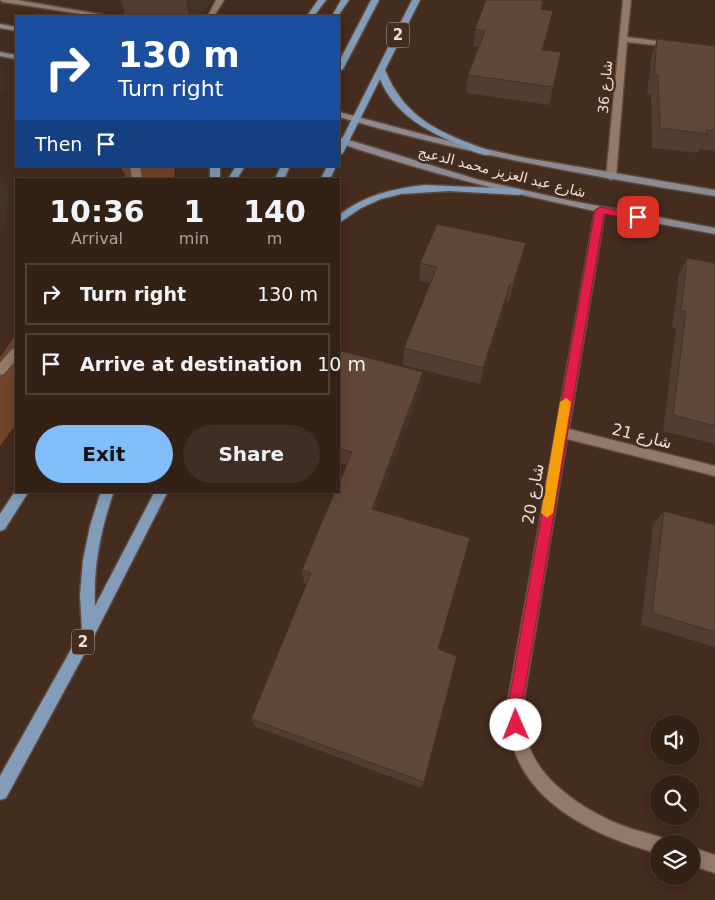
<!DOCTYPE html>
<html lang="en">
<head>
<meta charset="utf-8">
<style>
  body { margin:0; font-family:"DejaVu Sans","Noto Sans Arabic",sans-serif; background:#3e2e23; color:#f1f3f6; height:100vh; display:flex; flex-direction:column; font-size:19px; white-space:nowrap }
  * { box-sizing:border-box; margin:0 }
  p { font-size:16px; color:#a9a3a1 }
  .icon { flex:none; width:28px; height:28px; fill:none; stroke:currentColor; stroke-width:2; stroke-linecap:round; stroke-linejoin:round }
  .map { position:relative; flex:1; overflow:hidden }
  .panel { position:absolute; left:15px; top:178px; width:325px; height:315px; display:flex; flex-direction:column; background:#332116; border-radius:0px; box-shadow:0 2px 12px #0003,0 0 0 1px #4e3e35 }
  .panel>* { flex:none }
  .hud { position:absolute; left:15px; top:15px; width:325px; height:152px; border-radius:0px; box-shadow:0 2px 12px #0003,0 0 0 1px #4e3e35; background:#1a4fa0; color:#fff; overflow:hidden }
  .tools { position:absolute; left:650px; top:715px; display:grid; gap:10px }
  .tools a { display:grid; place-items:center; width:50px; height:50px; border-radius:50%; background:#332116; box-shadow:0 2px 12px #0003,0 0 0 1px #4e3e35; font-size:25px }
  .pin { position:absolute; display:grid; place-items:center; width:42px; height:42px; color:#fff; margin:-21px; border-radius:10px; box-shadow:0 2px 8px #0006 }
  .me { position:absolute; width:55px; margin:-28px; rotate:359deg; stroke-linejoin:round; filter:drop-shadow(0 0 4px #0008) }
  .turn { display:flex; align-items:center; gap:18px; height:105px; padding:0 20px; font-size:22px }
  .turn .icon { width:65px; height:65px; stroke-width:2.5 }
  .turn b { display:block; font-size:35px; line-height:42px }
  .then { display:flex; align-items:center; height:48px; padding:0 20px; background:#0003; gap:10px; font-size:19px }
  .eta { display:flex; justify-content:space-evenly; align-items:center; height:85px; text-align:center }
  .eta b { font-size:30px; font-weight:800; line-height:35px }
  .primary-button { display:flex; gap:10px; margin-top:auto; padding:10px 20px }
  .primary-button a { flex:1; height:58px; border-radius:30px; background:#80bdfa; color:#111; font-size:20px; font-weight:800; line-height:58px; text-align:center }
  .primary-button a+a { background:#3e2e23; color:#f1f3f6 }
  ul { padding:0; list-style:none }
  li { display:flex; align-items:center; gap:15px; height:62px; margin:0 10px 8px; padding:0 10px; border:2px solid #4e3e35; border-radius:0px }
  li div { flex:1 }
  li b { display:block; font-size:19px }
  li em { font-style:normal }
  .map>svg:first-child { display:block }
  .green { fill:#71462b }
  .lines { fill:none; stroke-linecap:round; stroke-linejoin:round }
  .lane-casing { stroke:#5d493c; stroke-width:3 }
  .street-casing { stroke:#5d493c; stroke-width:3 }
  .secondary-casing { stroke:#5d493c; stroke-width:3 }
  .primary-casing { stroke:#5d493c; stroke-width:3 }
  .lane { fill:#957968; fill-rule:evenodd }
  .street { fill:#957968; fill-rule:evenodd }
  .secondary { fill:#8c8a90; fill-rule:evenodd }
  .primary { fill:#829cb9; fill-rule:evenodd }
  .wall { fill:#533d30 }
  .shaded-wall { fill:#443227 }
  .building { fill:#614738; stroke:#443227 }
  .route { fill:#e11d48; stroke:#92132f }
  .slow { fill:#f59e0b }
  .labels { text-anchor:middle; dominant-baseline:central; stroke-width:5; stroke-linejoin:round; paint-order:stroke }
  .far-street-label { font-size:14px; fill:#efdfd6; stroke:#442c1e }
  .shield { fill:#442c1e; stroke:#bca99f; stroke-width:1 }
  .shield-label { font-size:15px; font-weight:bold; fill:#efdfd6 }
  .street-label { font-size:16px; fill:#efdfd6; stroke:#442c1e }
</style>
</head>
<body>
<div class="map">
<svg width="715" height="900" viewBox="0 0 715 900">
  <rect width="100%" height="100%" fill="#442c1e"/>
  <g class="green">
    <polygon points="120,166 175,166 174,179 122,179 125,175"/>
    <polygon points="16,334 16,424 0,446 0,358"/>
  </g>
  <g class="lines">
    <g class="lane-casing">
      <g id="lane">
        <polygon points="0,0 17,0 110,16 94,16 3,2"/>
        <polygon points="216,0 224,0 214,16 208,16"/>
        <polygon points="130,166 140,166 142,179 132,179"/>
        <polygon points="16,348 16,360 4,374 0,375 0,363 12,349"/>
      </g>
    </g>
    <g class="street-casing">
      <g id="street">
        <polygon points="623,0 631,0 627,37 672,43 676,45 672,47 627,42 616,177 611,180 606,177"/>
        <path d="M600 207 605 210 569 429 715 466V476L567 439 523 706C524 721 525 737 531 751 545 785 588 812 621 825 635 831 651 833 665 839L667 844H659V854C599 837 528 807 511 740 508 729 508 717 507 706L595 210Z"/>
        <polygon points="691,847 715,855 715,873 691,865"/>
      </g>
    </g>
    <g class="secondary-casing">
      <g id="secondary">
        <polygon points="0,24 16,27 16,31 0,28"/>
        <polygon points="0,52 16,55 16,59 0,56"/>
        <path d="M339 112 433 137 526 158 715 190V196C588 176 462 153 339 117Z"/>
        <path d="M339 137 479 180 572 201 715 228V234C588 211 462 185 339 143Z"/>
      </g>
    </g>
    <g class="primary-casing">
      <g id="primary">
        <polygon points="318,0 326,0 314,16 307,16"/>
        <polygon points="341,0 349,0 338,16 332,16"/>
        <polygon points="371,0 379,0 343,69 339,71 339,62"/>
        <path d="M412 0H420L385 70C406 121 442 133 490 151V155C482 156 472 151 465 147 430 133 395 116 380 79L343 153 339 156V145Z"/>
        <rect x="210" y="166" width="10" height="13"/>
        <polygon points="236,166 245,166 237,179 228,179"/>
        <polygon points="281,166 290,166 284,179 275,179"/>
        <polygon points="327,166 336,166 330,179 321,179"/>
        <path d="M424 185 519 189 524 192 519 195 449 191 401 194 381 199 361 208 339 223V215C365 195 392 189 424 185Z"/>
        <polygon points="16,490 29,491 5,529 0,531 0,514"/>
        <path d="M101 491H114C101 529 93 566 95 606L155 491H168L94 636 6 798 0 800V776L82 630 80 595 83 560 90 526Z"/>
      </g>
    </g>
    <use href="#lane" class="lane"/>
    <use href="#street" class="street"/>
    <use href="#secondary" class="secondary"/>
    <use href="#primary" class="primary"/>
  </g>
  <g class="wall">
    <polygon points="121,0 212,0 198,16 135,16 125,15"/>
    <polygon points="485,0 545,0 542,9 553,11 543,50 561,52 549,105 466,93 468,75 478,47 473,47 475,29 484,6"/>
    <polygon points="657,39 715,46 715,151 700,149 698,153 652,148 651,94 647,94 651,58"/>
    <polygon points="687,258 715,263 715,444 663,431 676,328 672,328 679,275"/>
    <polygon points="522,260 509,301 506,301 480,384 403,365 404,348 431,283 419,281 420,263"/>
    <polygon points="339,356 421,389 376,510 438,649 424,782 421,788 256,727 251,719 307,584 304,583 302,570 346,465 339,463"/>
    <polygon points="664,511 715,525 715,647 641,625 653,525"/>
  </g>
  <g class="shaded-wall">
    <polygon points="187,0 212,0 198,16 189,16 186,1"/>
    <polygon points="543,0 545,0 537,26 541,9"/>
    <polygon points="553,11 549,28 539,67 542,50"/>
    <polygon points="0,70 1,70 8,87 0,94"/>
    <polygon points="0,172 9,190 5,231 0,232"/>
    <polygon points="526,243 522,260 509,301 513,284"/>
    <polygon points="510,284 506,301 480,384 483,368"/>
    <polygon points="423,372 421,389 372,523 372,509"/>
  </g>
  <g class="building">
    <polygon points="486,0 543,0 541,9 553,11 542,50 561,52 553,87 468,75 485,31 475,29"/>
    <polygon points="657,39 715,46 715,131 706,130 707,134 660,128 658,75 654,75"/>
    <polygon points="437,224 526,243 513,284 510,284 483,368 404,348 437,267 420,263"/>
    <polygon points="687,258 715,263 715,426 673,415 686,311 681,311"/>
    <polygon points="341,351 423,372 372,509 470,538 438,649 457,656 424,782 251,719 311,573 302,570 335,491 339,491 339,483 352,452 339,448 339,356"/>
    <polygon points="664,511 715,525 715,632 652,613"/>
  </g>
  <polygon class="route" points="600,207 638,214 643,217 638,220 604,214 522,706 523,725 521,730 516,732 511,730 508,706 595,210"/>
  <polygon class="slow" points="566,398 571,402 553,513 547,518 541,513 560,402"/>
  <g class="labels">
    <g class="far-street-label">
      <text transform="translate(605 87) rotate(-85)">شارع 36</text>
      <text transform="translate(502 172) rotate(14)">شارع عبد العزيز محمد الدعيج</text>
    </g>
    <g class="shield">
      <rect x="387" y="22.5" width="22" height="25" rx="4"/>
      <rect x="72" y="629.5" width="22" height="25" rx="4"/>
    </g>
    <g class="shield-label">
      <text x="398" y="35">2</text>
      <text x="83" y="642">2</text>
    </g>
    <g class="street-label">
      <text transform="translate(642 436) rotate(14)">شارع 21</text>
      <text transform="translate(533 494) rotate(-80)">شارع 20</text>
    </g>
  </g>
</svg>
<div class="tools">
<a><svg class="icon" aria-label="sound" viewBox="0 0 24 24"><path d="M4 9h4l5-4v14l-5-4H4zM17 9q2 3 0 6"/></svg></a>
<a><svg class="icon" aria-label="search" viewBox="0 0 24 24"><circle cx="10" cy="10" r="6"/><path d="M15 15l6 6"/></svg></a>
<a><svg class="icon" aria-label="layers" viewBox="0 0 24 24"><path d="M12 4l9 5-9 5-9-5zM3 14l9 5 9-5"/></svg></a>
</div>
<div class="pin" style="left:638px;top:217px;background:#d93025"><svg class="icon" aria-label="arrive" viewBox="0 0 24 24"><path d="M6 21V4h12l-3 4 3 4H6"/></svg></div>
<svg class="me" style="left:516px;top:725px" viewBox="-20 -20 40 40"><circle r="19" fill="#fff"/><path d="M0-13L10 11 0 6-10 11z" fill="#e11d48"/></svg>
<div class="hud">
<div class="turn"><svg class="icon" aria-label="right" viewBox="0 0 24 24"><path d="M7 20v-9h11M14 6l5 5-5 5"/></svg><div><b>130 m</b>Turn right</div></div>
<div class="then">Then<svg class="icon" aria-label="arrive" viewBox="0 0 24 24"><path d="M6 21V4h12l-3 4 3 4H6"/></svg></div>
</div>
<section class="panel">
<div class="eta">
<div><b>10:36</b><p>Arrival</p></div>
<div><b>1</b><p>min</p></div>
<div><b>140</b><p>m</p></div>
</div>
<ul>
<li><svg class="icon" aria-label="right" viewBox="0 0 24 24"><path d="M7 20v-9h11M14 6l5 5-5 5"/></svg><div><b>Turn right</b></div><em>130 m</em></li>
<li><svg class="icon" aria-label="arrive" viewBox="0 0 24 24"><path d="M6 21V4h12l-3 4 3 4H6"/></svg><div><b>Arrive at destination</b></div><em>10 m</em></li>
</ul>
<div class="primary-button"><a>Exit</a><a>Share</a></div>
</section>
</div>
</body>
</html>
